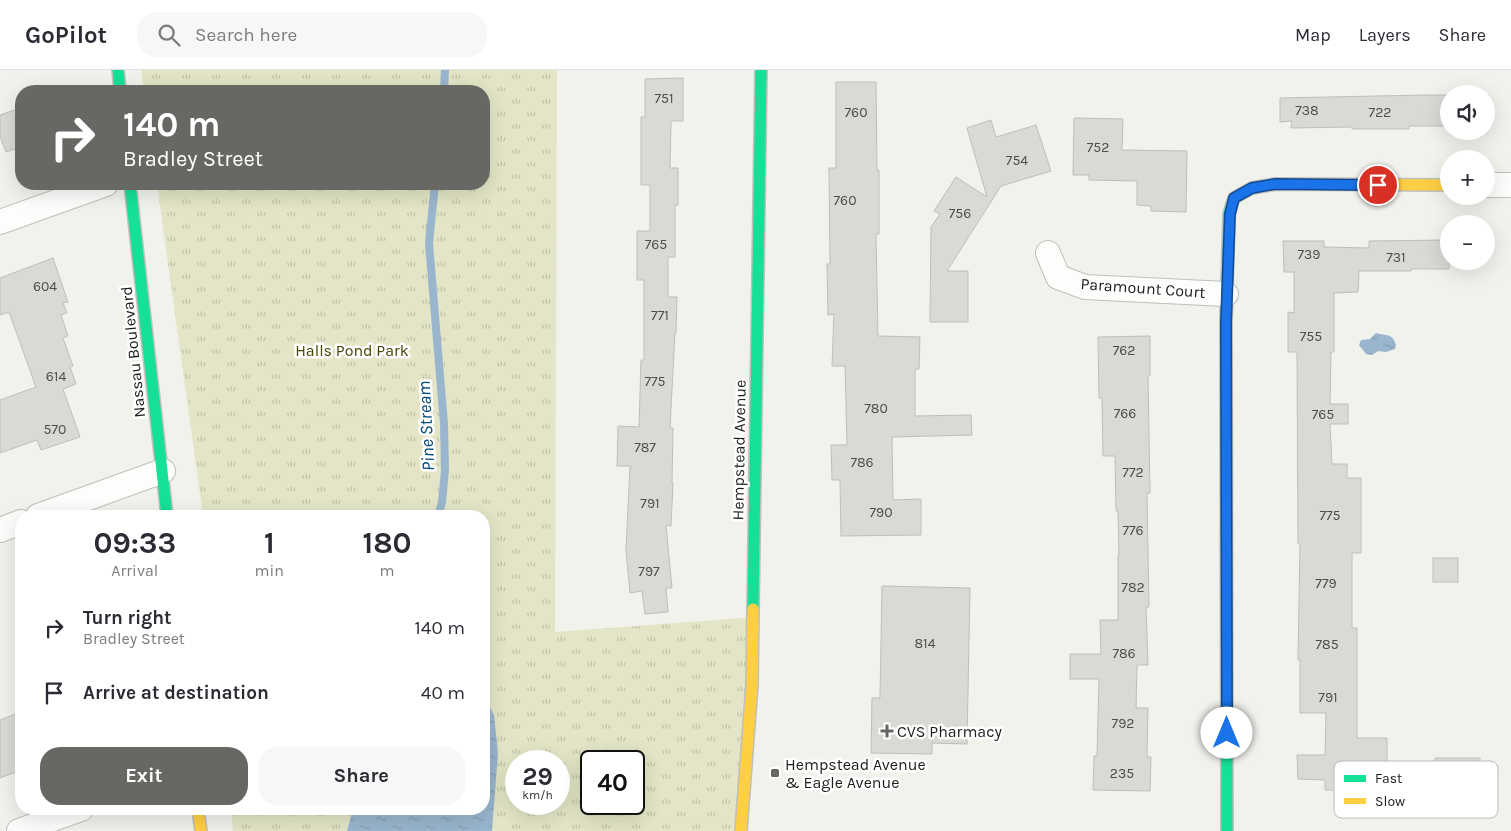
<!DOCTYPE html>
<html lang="en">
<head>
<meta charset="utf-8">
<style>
  body { margin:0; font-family:Karla,sans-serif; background:#f7f7f7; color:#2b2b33; height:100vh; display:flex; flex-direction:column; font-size:19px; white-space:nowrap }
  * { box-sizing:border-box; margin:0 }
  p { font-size:16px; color:#7c7c81 }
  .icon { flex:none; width:28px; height:28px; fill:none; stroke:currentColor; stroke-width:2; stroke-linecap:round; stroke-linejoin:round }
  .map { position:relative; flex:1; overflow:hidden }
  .drawer { position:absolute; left:15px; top:440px; width:475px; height:305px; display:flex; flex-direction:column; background:#fff; border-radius:20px; box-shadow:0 5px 20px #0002 }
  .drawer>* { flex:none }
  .banner { position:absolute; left:15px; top:15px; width:475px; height:105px; border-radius:20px; box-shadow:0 5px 20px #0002; background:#676864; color:#fff; overflow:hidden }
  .controls { position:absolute; left:1440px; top:15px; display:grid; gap:10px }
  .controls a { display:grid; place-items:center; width:55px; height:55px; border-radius:50%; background:#fff; box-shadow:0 5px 20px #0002; font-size:25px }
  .speed { position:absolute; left:505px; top:680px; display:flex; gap:10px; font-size:25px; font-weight:700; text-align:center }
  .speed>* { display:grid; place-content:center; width:65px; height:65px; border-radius:50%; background:#fff; box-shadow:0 5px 20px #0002; line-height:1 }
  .speed small { font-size:12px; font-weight:400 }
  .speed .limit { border:2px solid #111; border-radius:8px; background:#fff; color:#111 }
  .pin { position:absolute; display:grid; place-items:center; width:42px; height:42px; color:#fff; margin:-21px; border:2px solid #fff; border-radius:50%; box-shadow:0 1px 5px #0007 }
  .me { position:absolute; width:55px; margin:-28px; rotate:0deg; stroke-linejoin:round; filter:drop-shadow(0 0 4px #0008) }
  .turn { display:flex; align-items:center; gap:18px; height:105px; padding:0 25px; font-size:22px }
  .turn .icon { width:65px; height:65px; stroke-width:2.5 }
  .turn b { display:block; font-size:35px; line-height:42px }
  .eta { display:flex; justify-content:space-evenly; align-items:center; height:85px; text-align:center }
  .eta b { font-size:30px; font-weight:700; line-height:35px }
  .button { display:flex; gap:10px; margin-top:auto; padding:10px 25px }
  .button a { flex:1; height:58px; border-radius:20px; background:#676864; color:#fff; font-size:20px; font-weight:700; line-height:58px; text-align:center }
  .button a+a { background:#f7f7f7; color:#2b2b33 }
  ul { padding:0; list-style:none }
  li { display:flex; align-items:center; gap:15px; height:65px; padding:0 25px }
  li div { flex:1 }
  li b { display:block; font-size:19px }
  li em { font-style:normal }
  header { display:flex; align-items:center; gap:30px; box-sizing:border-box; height:70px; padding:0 25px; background:#fff; border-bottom:1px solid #e1e1e2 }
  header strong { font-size:24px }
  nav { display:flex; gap:28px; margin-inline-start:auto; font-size:18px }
  .search { width:350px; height:45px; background:#f7f7f7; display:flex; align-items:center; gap:12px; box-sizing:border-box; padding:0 18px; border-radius:20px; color:#7c7c81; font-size:19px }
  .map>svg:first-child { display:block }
  .park { fill:url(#park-tufts); fill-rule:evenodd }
  .water { fill:url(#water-ripples) }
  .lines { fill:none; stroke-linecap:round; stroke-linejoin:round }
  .stream { stroke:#99b6ce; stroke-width:8 }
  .building { fill:#d9dad5; stroke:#bebeba }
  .street-casing { stroke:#bfbfbb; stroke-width:26 }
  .fast-casing { stroke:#bfbfbb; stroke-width:14 }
  .slow-casing { stroke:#bfbfbb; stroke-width:14 }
  .street { stroke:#fdfdfc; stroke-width:24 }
  .fast { stroke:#16e098; stroke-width:11 }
  .slow { stroke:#ffcf43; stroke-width:11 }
  .route-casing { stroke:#114b97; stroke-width:12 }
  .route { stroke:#1a73e8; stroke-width:9 }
  .poi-dot { fill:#676864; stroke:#fff; stroke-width:2 }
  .labels { text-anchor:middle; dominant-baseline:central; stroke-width:5; stroke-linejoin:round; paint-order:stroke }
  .number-label { font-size:14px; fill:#4d4e4a }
  .street-label { font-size:16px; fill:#1d1e1a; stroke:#fff }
  .park-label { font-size:16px; fill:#444402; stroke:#fff }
  .poi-label { font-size:16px; fill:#1d1e1a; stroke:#fff; text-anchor:start }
  .water-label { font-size:18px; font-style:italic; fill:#014a79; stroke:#fff }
  .key { fill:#fff; stroke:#bbbcba; stroke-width:1 }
  .key-label { font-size:14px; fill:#1d1e1a }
</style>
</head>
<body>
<header>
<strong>GoPilot</strong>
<div class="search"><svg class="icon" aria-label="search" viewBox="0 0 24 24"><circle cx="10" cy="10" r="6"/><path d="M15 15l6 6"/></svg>Search here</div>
<nav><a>Map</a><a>Layers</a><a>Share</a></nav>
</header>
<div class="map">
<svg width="1511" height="761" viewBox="0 0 1511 761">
  <defs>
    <pattern id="park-tufts" width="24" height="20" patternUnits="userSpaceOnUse" patternTransform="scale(1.25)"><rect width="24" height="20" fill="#e3e5c6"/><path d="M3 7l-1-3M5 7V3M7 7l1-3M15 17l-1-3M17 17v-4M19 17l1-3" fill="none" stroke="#c2c4aa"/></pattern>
    <pattern id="water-ripples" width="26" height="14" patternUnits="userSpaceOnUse" patternTransform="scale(1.25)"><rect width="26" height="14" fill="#99b6ce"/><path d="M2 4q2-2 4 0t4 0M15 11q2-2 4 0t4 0" fill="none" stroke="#839cb0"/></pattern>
  </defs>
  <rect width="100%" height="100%" fill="#f1f2ec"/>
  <path class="park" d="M141 0H557L555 562 757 547 743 761H233L231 739H484V446H203L157 114H484V21H144ZM516 691H559V734H516ZM591 691H634V734H591Z"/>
  <g class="water">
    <path d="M1376 263C1386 266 1393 263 1396 275L1395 279 1386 282 1378 281 1372 285 1366 284 1359 275 1361 270 1370 269Z"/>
    <polygon points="484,626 494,645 498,683 492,761 347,761 353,739 484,739"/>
  </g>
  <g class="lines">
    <g class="stream">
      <polyline points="444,21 445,0"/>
      <polyline points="435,114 429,173 444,354 445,400 442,432 438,446"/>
    </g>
  </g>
  <g class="building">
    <polygon points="683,8 683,51 671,51 670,98 678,98 678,135 675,135 675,187 668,187 668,227 677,227 676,263 675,263 670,358 673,358 672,413 673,413 671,456 666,455 672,518 666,518 668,542 645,544 642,521 630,523 626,480 630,396 617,396 618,356 639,357 641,290 644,290 644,210 637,210 637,161 650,161 650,115 641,115 641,47 645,47 645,9"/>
    <polygon points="836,12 876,12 877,100 879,100 879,164 876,164 878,266 920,267 919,299 915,299 915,346 971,345 972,365 892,367 893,430 921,429 921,465 841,466 840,410 832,410 831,375 847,375 845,296 832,296 834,244 828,245 827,194 830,194 829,98 836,98"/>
    <polygon points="1425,25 1449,25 1449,56 1409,56 1409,59 1352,59 1352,57 1291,58 1292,51 1280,52 1280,28"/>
    <polygon points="21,38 21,77 6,82 0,66 0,45"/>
    <polygon points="1074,48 1123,49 1122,80 1187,81 1186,142 1151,141 1151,136 1137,135 1137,111 1089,110 1089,105 1073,105"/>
    <polygon points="991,50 996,67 1036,55 1051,101 1001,116 947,201 968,201 968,252 930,252 931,157 940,144 934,141 956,107 987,127 967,58"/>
    <polygon points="1449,170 1449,199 1411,199 1411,201 1359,201 1358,222 1334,223 1334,282 1331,282 1330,334 1348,334 1348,354 1330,354 1332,394 1347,394 1347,408 1361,408 1361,483 1352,483 1352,558 1357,558 1357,668 1387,668 1387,720 1325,720 1325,710 1298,709 1297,685 1325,685 1326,643 1300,643 1300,590 1298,590 1300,474 1298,474 1297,282 1288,282 1288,242 1294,243 1294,202 1284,202 1283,171 1324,171 1324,177 1369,178 1369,171"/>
    <polygon points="53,188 68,232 63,233 67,243 61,245 68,266 63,268 73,296 70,297 76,314 63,319 80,367 41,380 37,370 0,383 0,330 36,317 9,242 0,245 0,208"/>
    <polygon points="1150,266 1150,306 1148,306 1150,423 1147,423 1149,537 1146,537 1148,595 1137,595 1136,638 1148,638 1147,687 1151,687 1150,721 1093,720 1094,686 1097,686 1099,609 1070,609 1070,584 1101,584 1100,550 1118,550 1118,485 1119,485 1118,441 1116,441 1115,386 1103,386 1102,328 1099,328 1098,267"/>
    <rect x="1433" y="488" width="25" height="24"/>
    <polygon points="882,516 970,518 967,674 932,673 932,684 871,683 872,628 880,628"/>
    <polygon points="21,642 21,700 0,708 0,650"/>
    <polygon points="1435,688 1480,688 1480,692 1491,692 1491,715 1480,715 1480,717 1435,717"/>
  </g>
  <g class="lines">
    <g class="street-casing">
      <g id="street">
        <polyline points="1486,115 1511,115"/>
        <polyline points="0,152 106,114"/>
        <polyline points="1048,183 1058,207 1085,217 1226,224"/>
        <polyline points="38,446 163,401"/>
        <polyline points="0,460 21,452"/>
        <polyline points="19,761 81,739"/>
      </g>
    </g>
    <g class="fast-casing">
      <g id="fast">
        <polyline points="118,0 120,21"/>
        <polyline points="130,114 167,446"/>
        <polyline points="753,539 761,0"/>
        <polyline points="1227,761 1226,253 1229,144 1234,128 1252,118 1258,117"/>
      </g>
    </g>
    <g class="slow-casing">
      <g id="slow">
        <polyline points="1258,117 1275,114 1449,115"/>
        <polyline points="198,739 201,761"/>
        <polyline points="741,761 752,615 753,539"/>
      </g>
    </g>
    <use href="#street" class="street"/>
    <use href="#fast" class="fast"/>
    <use href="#slow" class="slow"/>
  </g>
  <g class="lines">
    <g class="route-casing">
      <polyline id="route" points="1227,663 1226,253 1230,144 1234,128 1252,118 1275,114 1378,115"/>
    </g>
    <use href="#route" class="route"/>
  </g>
  <g class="poi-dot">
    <path d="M884.5 653.5h5v5h5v5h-5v5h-5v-5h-5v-5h5z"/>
    <rect x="770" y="698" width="10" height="10" rx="2.5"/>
  </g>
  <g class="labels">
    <g class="number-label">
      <text x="664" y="28">751</text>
      <text x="1307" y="40">738</text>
      <text x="856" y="42">760</text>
      <text x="1380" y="42">722</text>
      <text x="1098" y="77">752</text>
      <text x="1017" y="90">754</text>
      <text x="845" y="130">760</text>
      <text x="960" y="143">756</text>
      <text x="656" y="174">765</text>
      <text x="1309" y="184">739</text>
      <text x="1396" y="187">731</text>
      <text x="45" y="216">604</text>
      <text x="660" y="245">771</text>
      <text x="1311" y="266">755</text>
      <text x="1124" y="280">762</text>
      <text x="56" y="306">614</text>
      <text x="655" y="311">775</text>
      <text x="876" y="338">780</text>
      <text x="1125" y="343">766</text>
      <text x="1323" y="344">765</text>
      <text x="55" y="359">570</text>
      <text x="645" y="377">787</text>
      <text x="862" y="392">786</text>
      <text x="1133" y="402">772</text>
      <text x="650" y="433">791</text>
      <text x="881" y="442">790</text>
      <text x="1330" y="445">775</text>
      <text x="1133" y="460">776</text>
      <text x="649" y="501">797</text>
      <text x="1326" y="513">779</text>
      <text x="1133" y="517">782</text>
      <text x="925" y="573">814</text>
      <text x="1327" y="574">785</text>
      <text x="1124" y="583">786</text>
      <text x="1328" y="627">791</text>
      <text x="1123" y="653">792</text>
      <text x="1122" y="703">235</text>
    </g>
    <g class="street-label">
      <text transform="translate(1143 218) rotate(4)">Paramount Court</text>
      <text transform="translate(133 282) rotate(-96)">Nassau Boulevard</text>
      <text transform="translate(739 380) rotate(-89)">Hempstead Avenue</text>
    </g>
    <g class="park-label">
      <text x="352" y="280">Halls Pond Park</text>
    </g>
    <g class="poi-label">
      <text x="897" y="661">CVS Pharmacy</text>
      <text x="785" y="694">Hempstead Avenue<tspan x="785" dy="18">&amp; Eagle Avenue</tspan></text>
    </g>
    <g class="water-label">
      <text transform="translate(426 356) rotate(-93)">Pine Stream</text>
    </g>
  </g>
  <rect x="1334" y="691" width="164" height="57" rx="8" class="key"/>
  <rect x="1344" y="705" width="22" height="7" fill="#16e098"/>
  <rect x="1344" y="728" width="22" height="6" fill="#ffcf43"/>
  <g class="key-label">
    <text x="1375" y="713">Fast</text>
    <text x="1375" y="736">Slow</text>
  </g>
</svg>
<div class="controls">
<a><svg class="icon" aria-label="sound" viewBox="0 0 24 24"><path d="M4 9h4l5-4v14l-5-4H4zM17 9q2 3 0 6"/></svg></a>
<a>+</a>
<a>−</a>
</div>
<div class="speed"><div>29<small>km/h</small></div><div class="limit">40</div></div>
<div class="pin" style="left:1378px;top:115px;background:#d93025"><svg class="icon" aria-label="arrive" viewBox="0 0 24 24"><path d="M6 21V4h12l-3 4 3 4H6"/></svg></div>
<svg class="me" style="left:1227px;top:663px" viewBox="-20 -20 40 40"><circle r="19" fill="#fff"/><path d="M0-13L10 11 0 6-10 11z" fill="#1a73e8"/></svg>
<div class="banner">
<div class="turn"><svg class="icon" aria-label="right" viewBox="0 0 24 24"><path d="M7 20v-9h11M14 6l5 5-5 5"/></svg><div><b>140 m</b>Bradley Street</div></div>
</div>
<section class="drawer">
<div class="eta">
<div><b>09:33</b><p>Arrival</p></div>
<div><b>1</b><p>min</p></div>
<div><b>180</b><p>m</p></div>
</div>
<ul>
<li><svg class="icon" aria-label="right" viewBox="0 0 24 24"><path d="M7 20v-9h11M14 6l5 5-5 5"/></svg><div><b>Turn right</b><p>Bradley Street</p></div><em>140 m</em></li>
<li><svg class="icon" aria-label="arrive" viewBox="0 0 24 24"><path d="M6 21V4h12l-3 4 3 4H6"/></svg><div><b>Arrive at destination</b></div><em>40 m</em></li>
</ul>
<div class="button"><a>Exit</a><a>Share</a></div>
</section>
</div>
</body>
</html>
